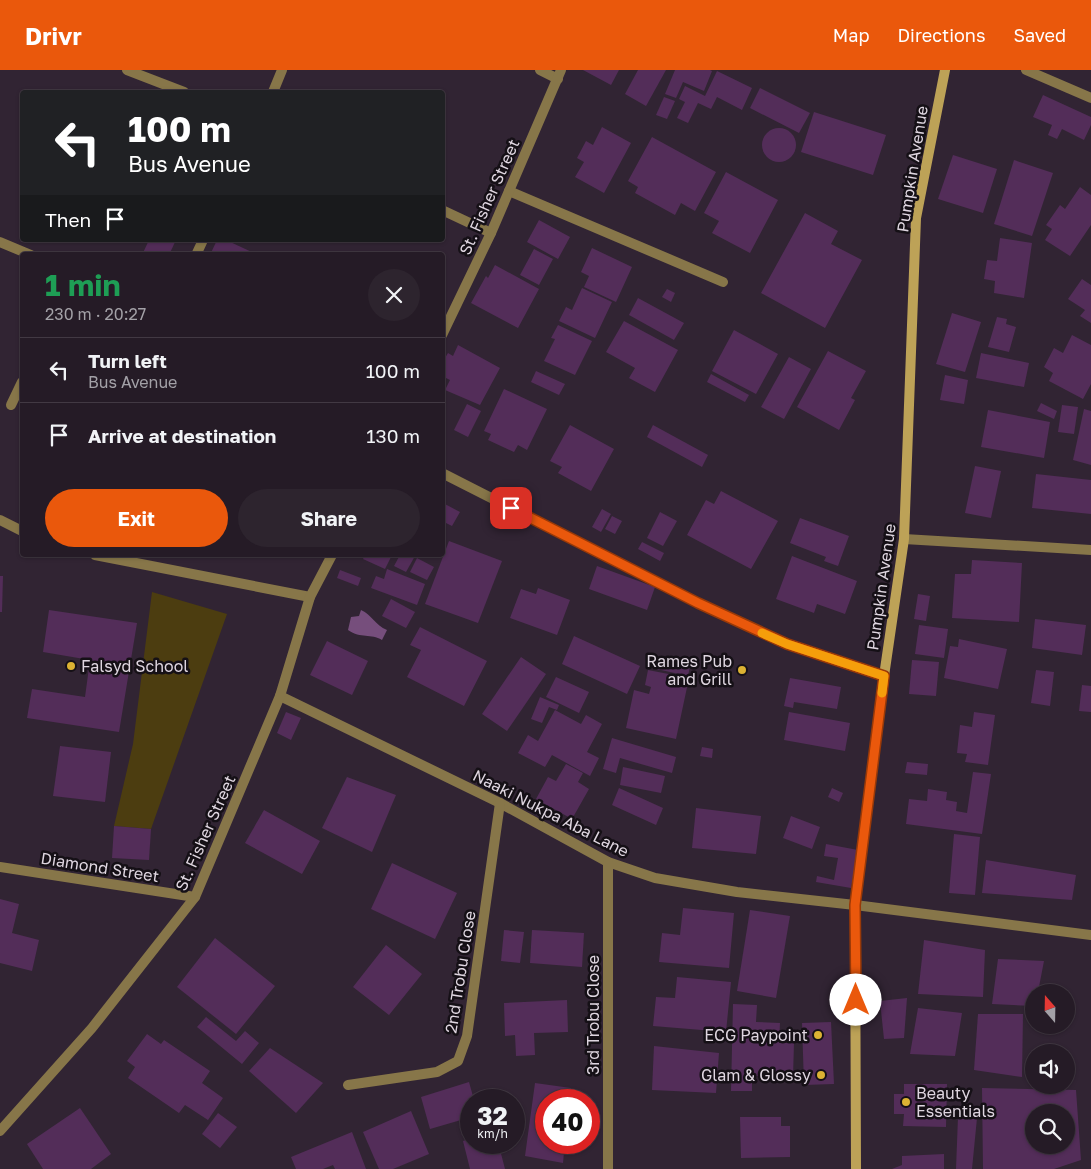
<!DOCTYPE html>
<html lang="en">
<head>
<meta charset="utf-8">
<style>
  body { margin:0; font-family:"Golos Text",sans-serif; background:#2d242e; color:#f1f3f6; height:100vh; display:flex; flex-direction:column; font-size:19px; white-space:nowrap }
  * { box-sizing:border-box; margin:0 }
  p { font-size:16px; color:#a3a1a7 }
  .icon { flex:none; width:28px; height:28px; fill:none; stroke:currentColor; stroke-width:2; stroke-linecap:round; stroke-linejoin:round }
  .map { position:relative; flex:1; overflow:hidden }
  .sheet { position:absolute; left:20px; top:182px; width:425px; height:305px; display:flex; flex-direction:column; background:#251b26; border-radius:5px; box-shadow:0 1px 4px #0004,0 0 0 1px #423943 }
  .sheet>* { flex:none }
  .guide { position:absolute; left:20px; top:20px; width:425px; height:152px; border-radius:5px; box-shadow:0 1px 4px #0004,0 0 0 1px #423943; background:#202124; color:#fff; overflow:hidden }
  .needle { width:32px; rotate:340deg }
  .buttons { position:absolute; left:1025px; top:914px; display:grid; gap:10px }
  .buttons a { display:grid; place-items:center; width:50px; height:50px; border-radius:50%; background:#251b26; box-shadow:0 1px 4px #0004,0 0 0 1px #423943; font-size:25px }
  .speed { position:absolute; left:460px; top:1019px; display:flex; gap:10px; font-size:25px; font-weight:700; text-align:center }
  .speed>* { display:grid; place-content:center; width:65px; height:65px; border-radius:50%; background:#251b26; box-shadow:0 1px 4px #0004,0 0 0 1px #423943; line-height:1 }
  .speed small { font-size:12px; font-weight:400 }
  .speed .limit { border:8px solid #d22; background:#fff; color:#111 }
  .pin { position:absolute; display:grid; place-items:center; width:42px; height:42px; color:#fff; margin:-21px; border-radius:10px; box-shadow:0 2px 8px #0006 }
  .me { position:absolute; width:55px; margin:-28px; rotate:0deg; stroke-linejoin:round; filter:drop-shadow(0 0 4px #0008) }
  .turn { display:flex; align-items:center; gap:18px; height:105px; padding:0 25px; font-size:22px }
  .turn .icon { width:65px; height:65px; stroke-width:2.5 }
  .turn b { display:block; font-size:35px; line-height:42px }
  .then { display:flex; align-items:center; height:48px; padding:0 25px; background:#0003; gap:10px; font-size:19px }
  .round { display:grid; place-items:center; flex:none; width:52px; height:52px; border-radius:26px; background:#2d242e }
  .headline { display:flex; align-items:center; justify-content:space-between; height:85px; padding:0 25px }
  h1 { font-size:30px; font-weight:700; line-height:38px; color:#1e9e55 }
  .primary-button { display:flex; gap:10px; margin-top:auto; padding:10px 25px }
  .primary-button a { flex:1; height:58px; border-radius:30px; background:#ea580c; color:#fff; font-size:20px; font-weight:700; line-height:58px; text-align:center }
  .primary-button a+a { background:#2d242e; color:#f1f3f6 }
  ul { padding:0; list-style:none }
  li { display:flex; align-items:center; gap:15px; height:65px; padding:0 25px; border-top:1px solid #423943 }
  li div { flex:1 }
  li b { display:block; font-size:19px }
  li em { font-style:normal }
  header { display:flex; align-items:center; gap:30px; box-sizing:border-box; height:70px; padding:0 25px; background:#ea580c; color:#fff }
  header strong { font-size:24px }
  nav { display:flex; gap:28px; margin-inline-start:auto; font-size:18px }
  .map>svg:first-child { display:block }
  .green { fill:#4c3d10 }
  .water { fill:#764e7c }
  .building { fill:#532d59; fill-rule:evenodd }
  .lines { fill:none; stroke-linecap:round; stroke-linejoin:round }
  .lane { stroke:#877649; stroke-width:10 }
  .street { stroke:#877649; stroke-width:10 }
  .secondary { stroke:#bda257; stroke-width:10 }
  .route-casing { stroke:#983908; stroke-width:12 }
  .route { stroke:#ea580c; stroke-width:9 }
  .slow { stroke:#f59e0b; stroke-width:9 }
  .poi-dot { fill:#dcb233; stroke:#151016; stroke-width:2 }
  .labels { text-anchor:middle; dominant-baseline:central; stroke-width:5; stroke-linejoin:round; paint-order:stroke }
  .street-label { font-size:16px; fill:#dfd6e0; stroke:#151016 }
  .poi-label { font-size:16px; fill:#dfd6e0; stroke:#151016; text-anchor:end }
</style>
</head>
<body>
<header>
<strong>Drivr</strong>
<nav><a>Map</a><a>Directions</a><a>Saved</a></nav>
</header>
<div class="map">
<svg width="1091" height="1099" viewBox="0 0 1091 1099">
  <rect width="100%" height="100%" fill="#312433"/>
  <polygon class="green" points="152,522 227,544 151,759 114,756 133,674"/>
  <path class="water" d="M361 540C372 545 375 555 387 560L382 570C371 563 361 569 348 560L351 547 359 546Z"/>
  <g class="building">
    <polygon points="583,0 619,0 611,15"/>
    <polygon points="638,0 666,0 646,36 625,24"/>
    <polygon points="675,0 710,0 712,1 704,21 683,12 676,28 665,24"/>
    <polygon points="717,1 752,18 742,40 717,27 711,39 698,33 688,53 677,48 685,32 679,29 685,16 705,26"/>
    <polygon points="760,18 810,43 799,63 750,38"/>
    <polygon points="1043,25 1091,47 1091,55 1084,70 1062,59 1057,69 1048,65 1052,55 1033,47"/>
    <polygon points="664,27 675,31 667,49 656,45"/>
    <polygon points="814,42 886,65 873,105 801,82"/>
    <polygon points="602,57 631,73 604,123 575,107 584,92 577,88 586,71 593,75"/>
    <circle cx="779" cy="75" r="17"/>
    <polygon points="652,67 716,102 695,141 681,133 675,145 635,123 638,117 628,111"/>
    <polygon points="953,85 997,99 983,143 938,129"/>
    <polygon points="1014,90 1053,103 1032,166 994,154"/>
    <polygon points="726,102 778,130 750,183 712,163 719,151 704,143"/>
    <polygon points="1080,117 1091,125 1091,155 1070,186 1045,170 1052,159 1046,155 1060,135 1065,139"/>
    <polygon points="805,143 838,161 831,174 862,190 825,258 761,223"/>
    <polygon points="539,150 570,167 558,189 527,172"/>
    <polygon points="1000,168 1032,173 1024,228 994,223 995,211 984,209 987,190 997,191"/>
    <polygon points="149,170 169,170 175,172 169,185 142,185"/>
    <polygon points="217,170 226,170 258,185 210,185"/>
    <polygon points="592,178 632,197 616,232 584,217 589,206 581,202"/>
    <polygon points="534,179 553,189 539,215 520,205"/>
    <polygon points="495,195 539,219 518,258 471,233 486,206 488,208"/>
    <polygon points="1082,209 1091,215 1091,253 1080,246 1085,240 1068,229"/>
    <polygon points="582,218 612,232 595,268 559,251 566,237 572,240"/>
    <polygon points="667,219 675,223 671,232 662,227"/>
    <polygon points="638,228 684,253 674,270 629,245"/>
    <polygon points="952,243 981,252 965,302 936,294"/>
    <polygon points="997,247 1007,249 1006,254 1016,257 1009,282 988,277"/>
    <polygon points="624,251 678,280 655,322 629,308 635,298 606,282"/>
    <polygon points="558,255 592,271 575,305 544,291 555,269 551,268"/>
    <polygon points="734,260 778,284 756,324 712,301"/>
    <polygon points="1072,265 1091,275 1091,314 1083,329 1049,311 1053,303 1044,297 1054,278 1063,283"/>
    <polygon points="458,275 500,298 480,335 445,320 450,310 442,306 442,293 448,283 453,286"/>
    <polygon points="828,281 866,301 851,328 855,330 839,360 797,337"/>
    <polygon points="981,283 1029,293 1024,317 976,308"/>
    <polygon points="789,287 811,299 784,349 761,337"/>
    <polygon points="536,301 565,314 559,325 531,312"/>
    <polygon points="711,304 749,325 745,332 707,312"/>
    <polygon points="945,305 968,310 964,334 940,330"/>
    <polygon points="504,319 547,339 527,380 518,375 514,382 488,370 491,364 484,361"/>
    <polygon points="1041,333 1057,341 1054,349 1037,341"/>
    <polygon points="467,334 481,341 468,367 454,360"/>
    <polygon points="1062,335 1078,337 1074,364 1058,362"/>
    <polygon points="1084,339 1091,341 1091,395 1073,390"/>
    <polygon points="988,340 1050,352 1044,388 981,377"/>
    <polygon points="570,355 614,379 591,421 558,403 562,397 550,391"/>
    <polygon points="653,355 708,385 702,397 647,367"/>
    <polygon points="975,396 1001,401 991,448 965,443"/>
    <polygon points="1036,404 1091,410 1091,444 1032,438"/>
    <polygon points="721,421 778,451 751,499 687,465 706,430 714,434"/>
    <polygon points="443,433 460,442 452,456 442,451"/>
    <polygon points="602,439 611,444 601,462 592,457"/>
    <polygon points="660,442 677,451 663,476 647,468"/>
    <polygon points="612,446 622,451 615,464 605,459"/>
    <polygon points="800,448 849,466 838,496 824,491 826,487 790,473"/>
    <polygon points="449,471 502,491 478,553 425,534"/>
    <polygon points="642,472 664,483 660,491 638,479"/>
    <polygon points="365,485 392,485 385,499 363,489"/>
    <polygon points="400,485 415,486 406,502 394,496"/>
    <polygon points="792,486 857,511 845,544 817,534 814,543 776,529"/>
    <polygon points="417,488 434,497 427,510 410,502"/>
    <polygon points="972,490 1022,493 1019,552 952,548 955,504 971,504"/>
    <polygon points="597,496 655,517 647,540 589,519"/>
    <polygon points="387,499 425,514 417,535 371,518 376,506 384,509"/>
    <polygon points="340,500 361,508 358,516 337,508"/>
    <polygon points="0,506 3,506 2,542 0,542"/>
    <polygon points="538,518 570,530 557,565 510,548 521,519 536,524"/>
    <polygon points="918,524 930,526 926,551 914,549"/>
    <polygon points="391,529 415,542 406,558 382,546"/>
    <polygon points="49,540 137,553 119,662 27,648 32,619 85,627 90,590 43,582"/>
    <polygon points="1035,549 1086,555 1082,585 1032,578"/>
    <polygon points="919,555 948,559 944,588 915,584"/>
    <polygon points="420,557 487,591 464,636 407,607 421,580 410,575"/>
    <polygon points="574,566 640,596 627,624 562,594"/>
    <polygon points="959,569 1007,579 998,619 944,608 950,576 958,577"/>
    <polygon points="327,571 368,591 352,625 310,605"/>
    <polygon points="521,587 546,604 507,661 482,644"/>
    <polygon points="654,589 690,596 688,606 652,598"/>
    <polygon points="912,590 939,592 936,626 909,624"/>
    <polygon points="648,600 689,608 676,669 626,658 634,620 649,624 651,617 645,615"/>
    <polygon points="1036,600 1054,602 1050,636 1031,633"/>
    <polygon points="556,607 589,622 579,643 546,627"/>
    <polygon points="790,608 841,617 837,639 794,632 793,638 784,636"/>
    <polygon points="1082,615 1091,616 1091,642 1079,641"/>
    <polygon points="540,627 559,635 557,640 549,637 542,653 531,649"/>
    <polygon points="555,640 581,654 586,645 602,654 587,682 599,688 590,706 552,685 545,697 518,683 528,665 538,671"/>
    <polygon points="286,642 301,648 291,670 277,663"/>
    <polygon points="789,642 850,653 845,681 784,670"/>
    <polygon points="974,642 995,645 988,695 965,692 967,684 957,683 960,655 972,657"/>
    <polygon points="612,668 676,687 672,703 620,688 616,703 603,699"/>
    <polygon points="60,676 111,682 105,732 53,726"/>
    <polygon points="702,677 713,679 712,688 700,686"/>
    <polygon points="907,692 928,694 927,705 905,703"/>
    <polygon points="566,694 583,703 578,712 589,719 572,749 536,729 548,707 556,711"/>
    <polygon points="623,697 665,706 661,723 620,715"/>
    <polygon points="973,702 991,704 982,764 906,754 909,729 927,731 928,719 947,722 946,730 957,732 956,741 967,743"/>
    <polygon points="347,707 396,725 372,782 322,758"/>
    <polygon points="619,718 663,738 656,755 612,735"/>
    <polygon points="832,718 843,723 839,732 828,727"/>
    <polygon points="696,738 761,746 756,784 692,778"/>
    <polygon points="264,740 320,771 302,804 245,773"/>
    <polygon points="791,746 820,757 812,779 783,768"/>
    <polygon points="114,756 151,759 149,790 112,788"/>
    <polygon points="954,764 980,767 975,825 949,823"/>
    <polygon points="826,774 858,780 851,818 816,812 817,806 834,810 838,788 824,786"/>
    <polygon points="986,790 1076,805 1072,830 982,823"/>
    <polygon points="392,793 457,823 435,869 371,839"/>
    <polygon points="0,829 19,834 12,863 39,870 32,901 0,893"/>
    <polygon points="683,838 734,843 729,898 659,892 662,863 680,865"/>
    <polygon points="750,840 790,846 776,928 737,921"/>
    <polygon points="504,860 524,862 520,893 501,891"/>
    <polygon points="532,860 584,863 582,897 530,893"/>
    <polygon points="215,868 275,916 236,964 177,917"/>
    <polygon points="924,870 985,880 983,927 918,924"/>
    <polygon points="386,875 422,904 389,945 353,917"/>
    <polygon points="998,889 1044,891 1038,922 1034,922 1034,936 992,934"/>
    <polygon points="677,907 731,912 726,962 653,956 656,927 675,928"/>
    <polygon points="907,928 904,968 884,969 880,931"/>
    <polygon points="567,930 568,962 534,963 535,985 516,986 515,965 505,966 504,933"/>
    <polygon points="733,934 757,935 756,952 780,953 779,973 794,973 793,1007 752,1006 752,1021 731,1021"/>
    <polygon points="918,938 962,943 955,986 910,984"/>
    <polygon points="978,944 1023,944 1022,1007 974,1000"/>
    <polygon points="206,947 236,971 245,961 259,973 242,994 197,957"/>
    <polygon points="831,952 834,1014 804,1015 802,953"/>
    <polygon points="147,964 161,974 164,970 210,1001 202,1013 223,1028 208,1050 185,1035 179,1043 128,1008 135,997 127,991"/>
    <polygon points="654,976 719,983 716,1023 652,1020"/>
    <polygon points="270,978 323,1013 296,1043 249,1001"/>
    <polygon points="469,1012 474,1030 471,1030 471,1053 462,1056 461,1050 430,1059 421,1027"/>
    <polygon points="535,1013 571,1018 570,1030 546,1030 546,1072 565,1072 563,1093 525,1086"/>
    <polygon points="904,1014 947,1014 946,1057 903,1056 904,1044 894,1044 894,1024 904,1024"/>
    <path d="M982 1018 1076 1020 1081 1090 1054 1099H983ZM1034 1042H1066V1075H1034Z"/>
    <polygon points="80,1038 111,1084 91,1099 43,1099 27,1074"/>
    <polygon points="411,1041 429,1084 393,1099 379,1099 363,1062"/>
    <polygon points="218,1043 237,1057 220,1078 202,1064"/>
    <polygon points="740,1047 781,1047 781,1056 790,1056 790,1087 741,1088"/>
    <polygon points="958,1047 977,1048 972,1099 956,1099"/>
    <polygon points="352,1062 366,1099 335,1099 333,1095 323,1099 296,1099 291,1087"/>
    <polygon points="471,1068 471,1072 498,1072 505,1099 470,1099 463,1071"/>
    <polygon points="944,1084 944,1099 892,1099 902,1095 902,1086"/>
  </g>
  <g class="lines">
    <polyline class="lane" points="855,835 1091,865"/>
    <g class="street">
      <polyline points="127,0 184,22"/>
      <polyline points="540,0 558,9"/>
      <polyline points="1026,0 1091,28"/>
      <polyline points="273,22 282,0"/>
      <polyline points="509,121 723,212"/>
      <polyline points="442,140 491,163"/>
      <polyline points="0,172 31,185"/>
      <polyline points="196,185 203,170"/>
      <polyline points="442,265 491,163 561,0"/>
      <polyline points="11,335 22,312"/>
      <polyline points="442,403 698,533 787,574 884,606"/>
      <polyline points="0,450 22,461"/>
      <polyline points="904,469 1091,480"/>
      <polyline points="95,485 310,527"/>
      <polyline points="280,626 500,733 608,792 655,808 737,822 855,835"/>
      <polyline points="608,792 608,1099"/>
      <polyline points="0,797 195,827"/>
      <polyline points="348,1015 437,1002 458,991 467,966 500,733"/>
      <polyline points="0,1061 92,958 195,827 280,626 310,527 332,485"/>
    </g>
    <polyline class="secondary" points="856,1099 855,835 884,606 904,469 916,148 945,0"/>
  </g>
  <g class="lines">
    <g class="route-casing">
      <polyline id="route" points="511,438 698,533 787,574 884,606 855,835 856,930"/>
    </g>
    <use href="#route" class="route"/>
    <polyline class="slow" points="762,563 787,574 884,606 882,623"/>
  </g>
  <g class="poi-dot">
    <circle cx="71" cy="596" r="5"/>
    <circle cx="742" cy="600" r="5"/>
    <circle cx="818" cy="965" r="5"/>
    <circle cx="821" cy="1005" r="5"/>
    <circle cx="906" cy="1032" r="5"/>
  </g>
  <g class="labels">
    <g class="street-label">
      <text transform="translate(912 99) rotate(-81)">Pumpkin Avenue</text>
      <text transform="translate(489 127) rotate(-66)">St. Fisher Street</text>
      <text transform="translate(881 517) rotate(-82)">Pumpkin Avenue</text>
      <text transform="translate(551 743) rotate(27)">Naaki Nukpa Aba Lane</text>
      <text transform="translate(205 763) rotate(-66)">St. Fisher Street</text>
      <text transform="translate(100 797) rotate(9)">Diamond Street</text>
      <text transform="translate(460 902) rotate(-81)">2nd Trobu Close</text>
      <text transform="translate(593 945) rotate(-90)">3rd Trobu Close</text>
    </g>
    <g class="poi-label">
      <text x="732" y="591">Rames Pub<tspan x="732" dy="18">and Grill</tspan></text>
      <text x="81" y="596" text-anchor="start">Falsyd School</text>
      <text x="808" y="965">ECG Paypoint</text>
      <text x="811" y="1005">Glam &amp; Glossy</text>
      <text x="916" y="1023" text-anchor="start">Beauty<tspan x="916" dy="18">Essentials</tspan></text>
    </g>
  </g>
</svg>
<div class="buttons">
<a><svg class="needle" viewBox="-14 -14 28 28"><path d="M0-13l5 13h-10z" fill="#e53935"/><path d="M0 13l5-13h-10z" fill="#a3a1a7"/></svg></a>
<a><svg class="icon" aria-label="sound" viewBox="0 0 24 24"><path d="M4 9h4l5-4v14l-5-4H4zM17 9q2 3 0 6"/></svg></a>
<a><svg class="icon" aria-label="search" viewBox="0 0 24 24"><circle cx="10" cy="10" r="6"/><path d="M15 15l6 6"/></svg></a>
</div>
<div class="speed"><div>32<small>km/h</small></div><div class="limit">40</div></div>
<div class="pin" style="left:511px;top:438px;background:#d93025"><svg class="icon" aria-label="arrive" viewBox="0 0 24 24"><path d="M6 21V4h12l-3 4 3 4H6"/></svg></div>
<svg class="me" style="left:856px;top:930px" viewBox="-20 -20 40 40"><circle r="19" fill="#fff"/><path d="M0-13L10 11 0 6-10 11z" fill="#ea580c"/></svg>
<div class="guide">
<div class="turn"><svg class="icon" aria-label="left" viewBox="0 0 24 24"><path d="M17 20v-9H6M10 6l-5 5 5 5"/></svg><div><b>100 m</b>Bus Avenue</div></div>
<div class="then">Then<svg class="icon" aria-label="arrive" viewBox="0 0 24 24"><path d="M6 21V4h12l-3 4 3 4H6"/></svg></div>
</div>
<section class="sheet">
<div class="headline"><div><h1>1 min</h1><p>230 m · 20:27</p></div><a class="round"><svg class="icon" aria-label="close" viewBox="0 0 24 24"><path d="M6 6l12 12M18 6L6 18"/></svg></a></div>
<ul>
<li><svg class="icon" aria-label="left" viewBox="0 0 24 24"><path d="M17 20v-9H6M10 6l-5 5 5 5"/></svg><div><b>Turn left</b><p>Bus Avenue</p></div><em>100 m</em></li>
<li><svg class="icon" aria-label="arrive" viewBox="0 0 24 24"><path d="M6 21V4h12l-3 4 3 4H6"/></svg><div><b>Arrive at destination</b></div><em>130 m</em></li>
</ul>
<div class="primary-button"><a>Exit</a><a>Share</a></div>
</section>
</div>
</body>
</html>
